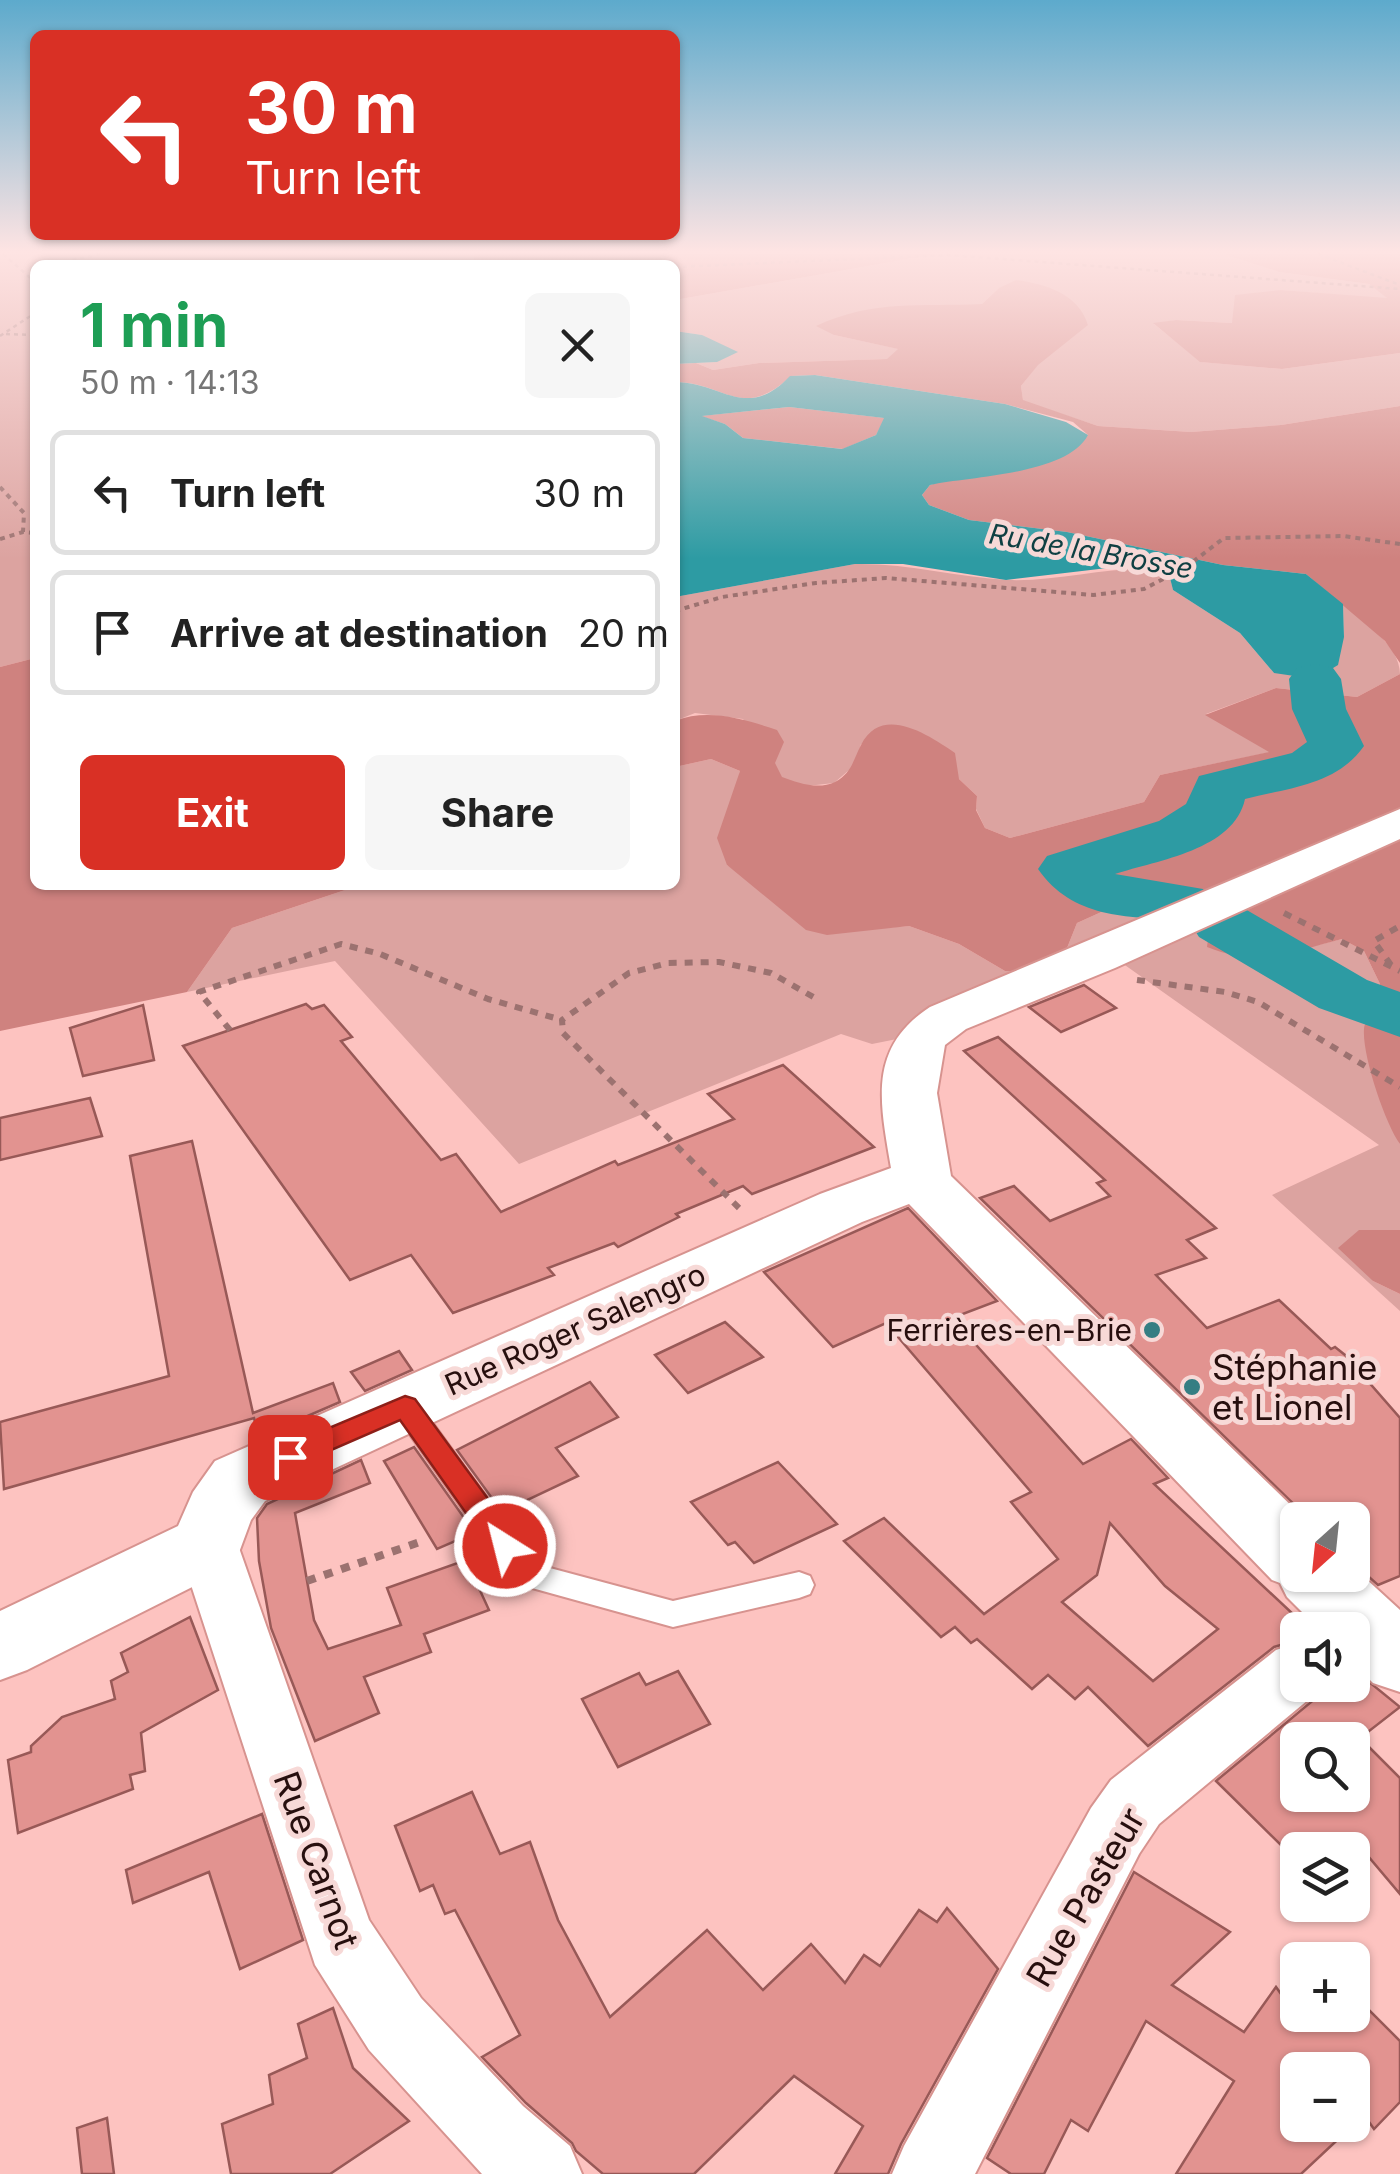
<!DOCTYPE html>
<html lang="en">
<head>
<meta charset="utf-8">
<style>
  body { margin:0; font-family:Inter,sans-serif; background:#f6f6f6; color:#222; height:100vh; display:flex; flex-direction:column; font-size:38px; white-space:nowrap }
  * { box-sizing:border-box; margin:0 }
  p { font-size:32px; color:#767676 }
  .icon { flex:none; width:55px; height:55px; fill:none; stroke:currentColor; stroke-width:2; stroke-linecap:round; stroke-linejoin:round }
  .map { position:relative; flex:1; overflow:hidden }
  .panel { position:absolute; left:30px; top:260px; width:650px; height:630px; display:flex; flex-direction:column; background:#fff; border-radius:15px; box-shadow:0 2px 8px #0004 }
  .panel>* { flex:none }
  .top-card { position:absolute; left:30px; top:30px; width:650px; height:210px; border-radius:15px; box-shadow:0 2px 8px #0004; background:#d93025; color:#fff; overflow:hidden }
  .needle { width:65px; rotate:207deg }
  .buttons { position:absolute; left:1280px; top:1502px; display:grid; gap:20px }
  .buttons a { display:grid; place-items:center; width:90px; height:90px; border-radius:15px; background:#fff; box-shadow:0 2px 8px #0004; font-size:50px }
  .pin { position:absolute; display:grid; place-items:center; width:85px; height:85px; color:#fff; margin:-42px; border-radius:20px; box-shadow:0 5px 15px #0006 }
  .me { position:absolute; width:110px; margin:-55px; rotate:324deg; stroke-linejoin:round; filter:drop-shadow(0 0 8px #0008) }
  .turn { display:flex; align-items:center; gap:35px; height:210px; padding:0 50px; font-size:45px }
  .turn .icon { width:130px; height:130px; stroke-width:2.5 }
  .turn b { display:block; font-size:70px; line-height:85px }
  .round { display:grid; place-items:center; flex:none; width:105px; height:105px; border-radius:15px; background:#f6f6f6 }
  .headline { display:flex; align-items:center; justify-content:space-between; height:170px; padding:0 50px }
  h1 { font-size:60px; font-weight:700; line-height:75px; color:#1e9e55 }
  .button { display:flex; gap:20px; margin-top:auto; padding:20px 50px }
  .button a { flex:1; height:115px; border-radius:15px; background:#d93025; color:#fff; font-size:40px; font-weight:700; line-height:115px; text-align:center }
  .button a+a { background:#f6f6f6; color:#222 }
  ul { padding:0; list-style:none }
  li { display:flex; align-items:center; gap:30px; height:125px; margin:0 20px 15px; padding:0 30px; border:5px solid #e0e0e0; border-radius:15px }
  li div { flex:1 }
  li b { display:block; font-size:38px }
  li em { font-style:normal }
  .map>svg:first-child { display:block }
  .green { fill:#dca3a0 }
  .forest { fill:#cf827f }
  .water { fill:#2d9ba3; fill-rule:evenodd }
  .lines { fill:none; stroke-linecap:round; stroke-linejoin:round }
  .river { fill:#2d9ba3; fill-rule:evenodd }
  .building { fill:#e29390; stroke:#985957; stroke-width:2.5; fill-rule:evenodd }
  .service-casing { stroke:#d7938f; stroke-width:4 }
  .minor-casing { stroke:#d7938f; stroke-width:4 }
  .secondary-casing { stroke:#d7938f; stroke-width:4 }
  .path-far3 { stroke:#9c7270; stroke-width:2.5; stroke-dasharray:4 4; stroke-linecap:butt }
  .path-far2 { stroke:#9c7270; stroke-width:4; stroke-dasharray:5 5; stroke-linecap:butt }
  .path-far1 { stroke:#9c7270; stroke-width:6; stroke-dasharray:8 8; stroke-linecap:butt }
  .path { stroke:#9c7270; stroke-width:8; stroke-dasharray:9 9; stroke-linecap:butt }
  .service { fill:#fff; fill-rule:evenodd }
  .minor { fill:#fff; fill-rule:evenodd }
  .secondary { fill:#fff; fill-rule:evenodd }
  .route { fill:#d93025; stroke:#8d1f18; stroke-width:2.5 }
  .poi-dot { fill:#357e83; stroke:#f7d9d7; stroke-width:4 }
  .labels { text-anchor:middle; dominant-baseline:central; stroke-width:10; stroke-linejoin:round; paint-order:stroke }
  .far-water-label { font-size:28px; font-style:italic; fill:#0f4043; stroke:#f7d9d7 }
  .street-label { font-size:30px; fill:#270f0e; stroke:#f7d9d7 }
  .poi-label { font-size:30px; fill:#270f0e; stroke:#f7d9d7; text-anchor:end }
  .near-poi-label { font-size:35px; fill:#270f0e; stroke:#f7d9d7; text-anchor:start }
  .near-street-label { font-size:35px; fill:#270f0e; stroke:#f7d9d7 }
</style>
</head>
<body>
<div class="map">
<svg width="1400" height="2174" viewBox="0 0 1400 2174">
  <rect width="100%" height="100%" fill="#fdc3c0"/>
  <g class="green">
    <polygon points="0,254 475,254 472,265 35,265 35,658 0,667"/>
    <polygon points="936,254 1223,254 1279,272 1369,284 1389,299 1281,290 1232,323 1176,320 1154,324 1201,362 1282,369 1400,353 1400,406 1281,425 1191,432 1098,426 1023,401 1021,386 1038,364 1088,324 999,288 982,304 834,335 899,349 888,359 759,363 713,370 696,363 717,362 702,335 675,331 675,300"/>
    <path d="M855 564C907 563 956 577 1008 580 1062 582 1113 564 1168 570L1173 590 1240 633 1274 673 1344 637 1343 604C1363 622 1400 645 1400 674L1357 697 1276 688 1206 714 1271 752 1160 775 1144 802 1010 838 985 828 976 809 977 796 959 779 861 744 856 764 834 783 807 786 782 778 743 719 695 713 675 721V597Z"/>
    <polygon points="711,759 740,771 727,865 747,878 869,929 909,926 959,944 1005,971 1067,948 1077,923 1108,909 1213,889 1257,960 1342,939 1364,951 1380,984 1364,1024 1400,1144 1400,1230 1359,1230 1373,1281 1400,1294 1400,1311 1272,1195 1379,1145 1122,963 942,1030 872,1044 841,1034 519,1164 335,961 187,992 232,928 360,885 675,885 675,767"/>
  </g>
  <g class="forest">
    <polygon points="475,254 936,254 675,300 675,265 472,265"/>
    <polygon points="1223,254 1400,254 1400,353 1282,369 1200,362 1153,323 1176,320 1232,323 1235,295 1281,290 1387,298 1369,284 1279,272"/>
    <path d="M1016 280C1045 284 1078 293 1088 325L1038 365 1021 386 1023 400 1098 426 1191 432 1281 425 1400 406V663L1385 641 1306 574 1223 565 1067 532 969 520 929 505 922 495 930 485 1088 435 1073 422 1005 404 815 375 791 376C742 422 724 382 675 382V364L696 363 713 370 759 363 887 359 898 349 834 335 816 326C874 299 922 307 982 304L999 288Z"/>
    <polygon points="789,407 885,418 876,435 843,449 743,438 725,424 700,416"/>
    <polygon points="35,658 35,885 360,885 232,928 187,992 0,1031 0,667"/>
    <path d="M1400 674V1144C1385 1123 1362 1055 1364 1029 1365 1014 1374 998 1380 984L1364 951 1342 939C1290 952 1260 968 1207 947L1209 931 1223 905 1212 889 1108 909 1077 923 1067 948 1043 972 1005 971 959 944 909 926 827 935 806 930 727 865 717 838 740 771 711 759 675 767V721C708 708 743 719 777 730L784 742 775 763 782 777C798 783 818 790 835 782 852 773 853 760 861 745 882 703 930 736 955 753L959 779 977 796 976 810 985 828 1010 838 1144 802 1160 775 1269 752 1205 715 1276 688 1357 697Z"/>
    <polygon points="1359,1230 1400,1230 1400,1294 1373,1281 1338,1248"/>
  </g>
  <g class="water">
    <polygon points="675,331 702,335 738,352 717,362 675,364"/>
    <path d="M815 375 1005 404 1066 422 1088 435C1067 475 970 476 930 485L922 495 929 505 969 520 1067 532 1223 565 1306 574 1343 604 1344 637 1338 665 1315 679 1274 673 1240 633 1173 590 1168 570 1116 567 1006 580 903 564H855L675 597V382C722 382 746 422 790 376ZM789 407 884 418 876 435 842 449 743 438 725 424 702 416Z"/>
  </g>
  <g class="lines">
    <path class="river" d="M1315 664 1333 668 1341 679 1346 709 1364 746C1337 785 1288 788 1245 799 1234 850 1158 860 1115 874L1203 889 1213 902 1209 907 1222 904 1245 909 1367 980 1400 992V1037L1319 1008 1199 937 1190 923 1194 918 1181 921C1126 916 1073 919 1038 869L1047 856 1159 821 1186 804 1199 776 1292 753 1307 742 1292 709 1289 679 1297 668Z"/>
  </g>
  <g class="building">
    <polygon points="1084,985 1116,1008 1061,1032 1029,1007"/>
    <polygon points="306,1004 312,1009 324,1005 352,1037 341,1041 441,1160 456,1154 501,1212 615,1161 618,1165 734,1119 708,1094 783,1065 874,1147 752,1194 743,1186 676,1214 679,1217 618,1247 614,1243 548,1268 554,1275 453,1313 411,1255 350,1280 183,1046"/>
    <polygon points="143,1005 154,1060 83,1076 70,1028"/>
    <polygon points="998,1037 1216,1228 1187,1240 1206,1258 1156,1275 1207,1328 1279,1300 1331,1349 1335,1347 1345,1355 1400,1418 1400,1576 1378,1585 1352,1562 1352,1520 1310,1520 980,1198 1014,1186 1050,1221 1110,1196 1097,1183 1105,1180 964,1051"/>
    <polygon points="90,1098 102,1136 0,1160 0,1118"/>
    <polygon points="192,1141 253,1413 333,1383 340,1402 259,1437 254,1418 4,1489 0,1422 169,1376 130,1156"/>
    <path d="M908 1208 997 1301 952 1318 1083 1464 1131 1439 1168 1478 1154 1484 1310 1630H1298V1640L1274 1647 1148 1746 1088 1687 1075 1699 1048 1675 1032 1689 977 1639 971 1643 955 1627 941 1637 844 1541 884 1518 984 1614 1058 1559 1011 1502 1031 1492 886 1323 833 1347 764 1272ZM1110 1523 1165 1586 1218 1629 1153 1681 1062 1602 1097 1575Z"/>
    <polygon points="725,1322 763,1357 688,1393 655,1355"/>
    <polygon points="399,1351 412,1370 365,1391 351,1372"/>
    <polygon points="590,1382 618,1417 556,1448 578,1476 502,1512 457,1450"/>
    <polygon points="414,1447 472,1529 474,1533 437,1549 384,1461"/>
    <polygon points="361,1460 370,1483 295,1513 314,1620 328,1649 401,1625 387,1588 466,1560 489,1610 424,1634 431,1652 364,1677 379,1713 315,1741 271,1628 259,1561 257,1518 267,1504"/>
    <polygon points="778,1462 837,1524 754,1563 735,1542 728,1545 691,1502"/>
    <polygon points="190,1617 218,1690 141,1733 145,1771 130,1775 133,1789 18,1833 8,1760 31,1752 31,1746 62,1717 115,1699 111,1681 128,1672 121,1653"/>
    <path d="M1352 1668 1400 1707 1360 1738 1400 1778V1894L1351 1836 1333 1850H1286L1216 1781 1322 1693 1327 1685H1352ZM1298 1740H1352V1795H1298Z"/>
    <polygon points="678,1671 710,1724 618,1767 582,1699 639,1673 646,1685"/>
    <polygon points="472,1792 500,1854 530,1842 558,1920 610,2017 707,1930 763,1990 811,1944 845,1983 864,1955 880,1966 919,1910 937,1922 947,1908 998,1969 901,2144 888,2174 835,2174 863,2126 794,2076 694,2174 603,2174 576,2151 572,2143 526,2103 482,2057 520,2035 455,1910 445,1914 433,1885 420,1891 395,1826"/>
    <polygon points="262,1814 303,1940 240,1969 209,1872 133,1903 126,1870"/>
    <path d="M1134 1872 1230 1932 1172 1985 1244 2032 1276 1987 1296 2015H1352V1993L1400 2041V2102L1374 2129 1364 2115 1301 2174H1176L1234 2081 1146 2021 1088 2131 1071 2120 1044 2174H1011L987 2158ZM1298 2070H1352V2125H1298Z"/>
    <polygon points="333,2008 353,2068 409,2121 330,2174 231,2174 222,2124 273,2104 269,2075 307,2058 298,2024"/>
    <polygon points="107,2118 114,2174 82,2174 77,2128"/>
  </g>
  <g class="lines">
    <g class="service-casing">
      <polygon id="service" points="405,1396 415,1399 535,1564 673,1601 799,1572 810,1576 814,1585 810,1594 799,1598 673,1627 514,1583 395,1413 391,1406 395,1399"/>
    </g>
    <g class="minor-casing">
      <g id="minor">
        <polygon points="208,1521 229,1528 238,1545 369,1920 421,1998 523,2106 570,2146 582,2174 482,2174 369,2050 315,1965 178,1545 187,1528"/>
        <polygon points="1298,1643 1298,1685 1323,1685 1320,1690 1159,1824 1139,1854 975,2174 892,2174 904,2146 1091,1808 1111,1780 1276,1650"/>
      </g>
    </g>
    <g class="secondary-casing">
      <path id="secondary" d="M1400 809V839L1115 968 966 1029 945 1045 937 1093 951 1176 1306 1520H1298V1575H1352V1566L1400 1610V1692L1373 1683 1352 1662V1630H1320L1287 1597 1280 1583 1272 1580 909 1204 862 1222 265 1501 251 1520 234 1566 27 1670 0 1680V1611L178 1526 193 1492 215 1461 820 1194 891 1168C880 1103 867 1048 930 1007Z"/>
    </g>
    <g class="path-far3">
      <polyline points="3,254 35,282"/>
      <polyline points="663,254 678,266"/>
      <polyline points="1318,254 1400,285"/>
      <polyline points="49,265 100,254"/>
      <polyline points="675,267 948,255 1400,289"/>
      <polyline points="6,334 35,335"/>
      <polyline points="0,336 35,313"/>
    </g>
    <g class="path-far2">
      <polyline points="0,487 24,513 23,532"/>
      <polyline points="0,539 23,532 35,533"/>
      <polyline points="675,611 722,597 816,583 886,578 1093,595 1144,589 1186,567 1224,538 1343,536 1400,544"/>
    </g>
    <g class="path-far1">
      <polyline points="1284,913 1400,971"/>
      <polyline points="1391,965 1374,941 1400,926"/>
      <polyline points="1137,980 1225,992 1258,1002 1400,1087"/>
      <polyline points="230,1030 199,992 341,944 380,954 488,999 562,1020"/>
      <polyline points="739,1208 563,1033 562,1020 629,973 668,963 719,962 771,973 815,998"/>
    </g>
    <polyline class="path" points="307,1581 420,1542"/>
    <use href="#service" class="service"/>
    <use href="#minor" class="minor"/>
    <use href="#secondary" class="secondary"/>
  </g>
  <linearGradient id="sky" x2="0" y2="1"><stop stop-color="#5daacc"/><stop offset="0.45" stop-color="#fee4e3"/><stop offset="1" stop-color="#fee4e3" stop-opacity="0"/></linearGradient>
  <rect width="1400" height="559" fill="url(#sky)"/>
  <polygon class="route" points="405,1396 415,1399 516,1537 520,1546 516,1554 505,1558 495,1554 400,1420 290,1468 279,1465 275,1457 279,1449"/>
  <g class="poi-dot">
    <circle cx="1152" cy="1330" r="10"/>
    <circle cx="1192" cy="1387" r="10"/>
  </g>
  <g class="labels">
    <g class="far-water-label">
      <text transform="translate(1091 551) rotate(10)">Ru de la Brosse</text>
    </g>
    <g class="street-label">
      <text transform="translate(575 1329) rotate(-24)">Rue Roger Salengro</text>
    </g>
    <g class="poi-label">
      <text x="1132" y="1330">Ferrières-en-Brie</text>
    </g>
    <g class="near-poi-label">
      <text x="1212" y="1367">Stéphanie<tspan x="1212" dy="40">et Lionel</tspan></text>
    </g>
    <g class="near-street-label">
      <text transform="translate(317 1860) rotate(70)">Rue Carnot</text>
      <text transform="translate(1085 1897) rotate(-60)">Rue Pasteur</text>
    </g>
  </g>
</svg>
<div class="buttons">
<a><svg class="needle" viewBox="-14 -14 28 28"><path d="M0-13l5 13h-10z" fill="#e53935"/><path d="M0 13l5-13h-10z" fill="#767676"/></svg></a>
<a><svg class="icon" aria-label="sound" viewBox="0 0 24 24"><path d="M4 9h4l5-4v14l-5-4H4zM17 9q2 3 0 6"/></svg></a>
<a><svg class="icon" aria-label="search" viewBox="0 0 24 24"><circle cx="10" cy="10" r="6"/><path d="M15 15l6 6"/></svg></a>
<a><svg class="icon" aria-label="layers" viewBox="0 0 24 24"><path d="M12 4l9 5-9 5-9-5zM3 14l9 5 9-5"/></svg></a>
<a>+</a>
<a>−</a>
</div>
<div class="pin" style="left:290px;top:1457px;background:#d93025"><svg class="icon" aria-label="arrive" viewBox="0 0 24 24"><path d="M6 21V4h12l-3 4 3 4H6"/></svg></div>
<svg class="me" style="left:505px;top:1546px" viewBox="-20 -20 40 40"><circle r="17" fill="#d93025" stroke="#fff" stroke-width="3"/><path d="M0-11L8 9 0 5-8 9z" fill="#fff"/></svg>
<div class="top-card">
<div class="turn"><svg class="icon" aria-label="left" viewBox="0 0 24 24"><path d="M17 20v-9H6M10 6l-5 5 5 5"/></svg><div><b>30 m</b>Turn left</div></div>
</div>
<section class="panel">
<div class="headline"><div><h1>1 min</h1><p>50 m · 14:13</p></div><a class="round"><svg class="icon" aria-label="close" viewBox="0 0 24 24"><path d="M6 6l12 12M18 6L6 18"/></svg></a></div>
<ul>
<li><svg class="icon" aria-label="left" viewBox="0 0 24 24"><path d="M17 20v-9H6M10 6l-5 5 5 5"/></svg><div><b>Turn left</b></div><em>30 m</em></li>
<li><svg class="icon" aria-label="arrive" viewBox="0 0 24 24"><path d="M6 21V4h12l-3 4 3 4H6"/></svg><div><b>Arrive at destination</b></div><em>20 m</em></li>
</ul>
<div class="button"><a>Exit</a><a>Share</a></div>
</section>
</div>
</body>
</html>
